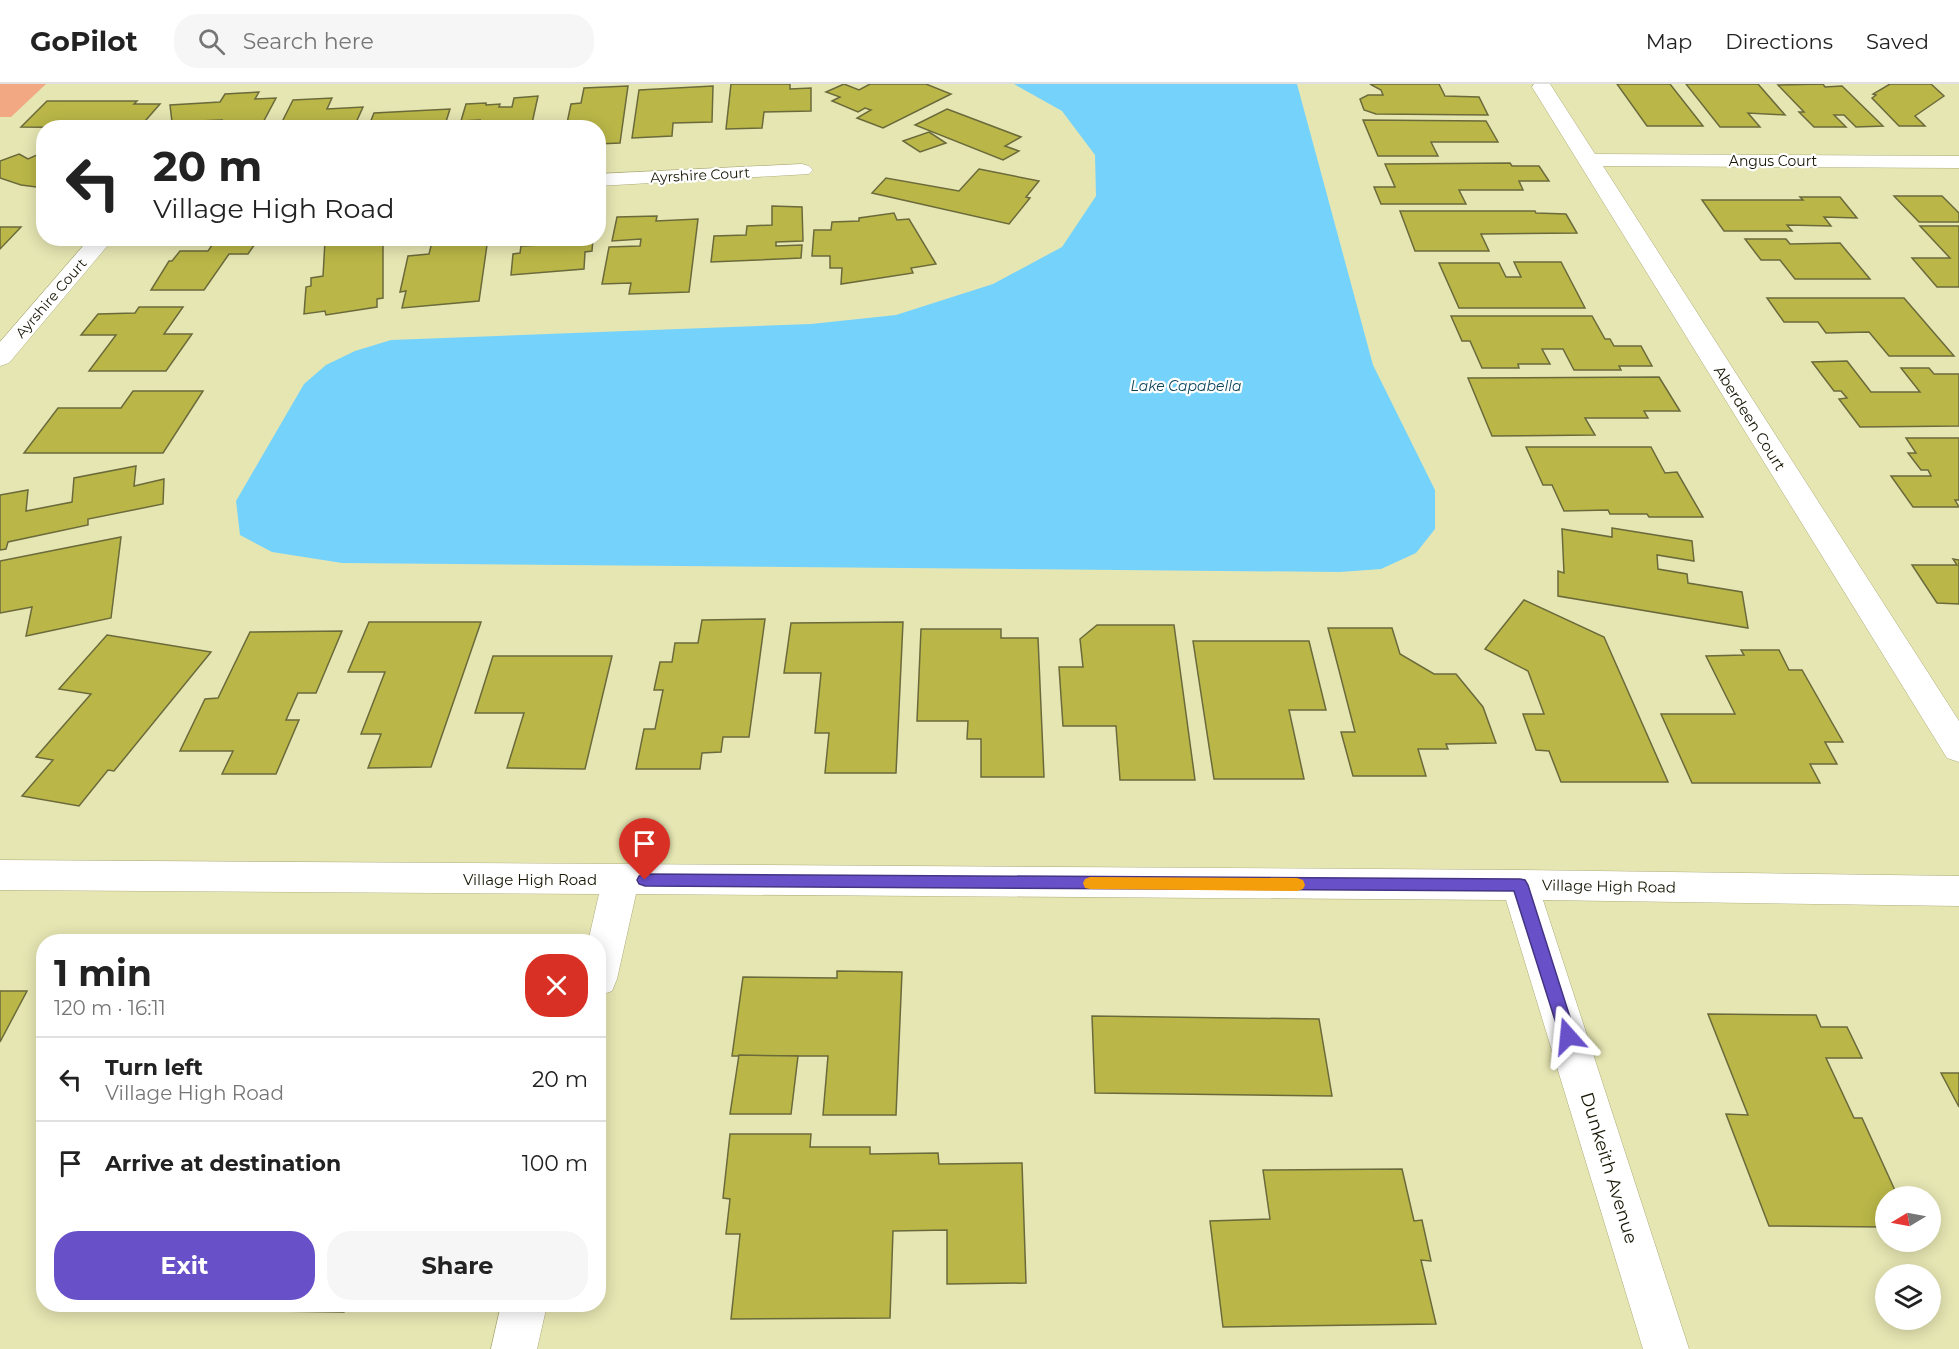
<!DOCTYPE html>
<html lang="en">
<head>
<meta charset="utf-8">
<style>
  body { margin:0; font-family:Montserrat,sans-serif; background:#f6f6f6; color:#222; height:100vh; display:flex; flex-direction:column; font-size:22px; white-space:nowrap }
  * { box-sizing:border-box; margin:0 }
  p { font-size:20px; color:#767676 }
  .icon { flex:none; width:33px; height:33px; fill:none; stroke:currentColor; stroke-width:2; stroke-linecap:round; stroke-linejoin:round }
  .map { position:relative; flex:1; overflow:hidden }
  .drawer { position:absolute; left:36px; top:850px; width:570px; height:378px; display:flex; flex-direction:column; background:#fff; border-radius:24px; box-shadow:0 3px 15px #0003 }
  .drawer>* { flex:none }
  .top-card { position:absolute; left:36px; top:36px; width:570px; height:126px; border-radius:24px; box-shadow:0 3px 15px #0003; background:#fff; color:#222; overflow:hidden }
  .needle { width:39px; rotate:260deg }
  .buttons { position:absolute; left:1875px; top:1102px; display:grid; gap:12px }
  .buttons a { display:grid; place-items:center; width:66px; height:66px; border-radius:50%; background:#fff; box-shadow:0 3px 15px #0003; font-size:30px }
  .pin { position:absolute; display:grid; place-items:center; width:51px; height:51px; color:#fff; margin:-62px -26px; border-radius:50% 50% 50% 0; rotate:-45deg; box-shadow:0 0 6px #0007 }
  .pin .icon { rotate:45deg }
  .me { position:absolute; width:66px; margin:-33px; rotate:342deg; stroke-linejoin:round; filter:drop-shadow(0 0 4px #0008) }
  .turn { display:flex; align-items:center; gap:21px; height:126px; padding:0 18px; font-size:27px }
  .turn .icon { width:78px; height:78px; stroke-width:2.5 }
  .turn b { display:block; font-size:42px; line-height:51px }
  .round { display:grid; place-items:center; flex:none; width:63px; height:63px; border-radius:24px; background:#f6f6f6 }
  .summary { display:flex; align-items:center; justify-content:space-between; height:102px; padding:0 18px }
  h1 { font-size:36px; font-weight:700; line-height:45px }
  .cta { display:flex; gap:12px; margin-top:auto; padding:12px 18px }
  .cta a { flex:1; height:69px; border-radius:24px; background:#6850c9; color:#fff; font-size:24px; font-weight:700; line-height:69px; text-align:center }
  .cta a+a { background:#f6f6f6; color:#222 }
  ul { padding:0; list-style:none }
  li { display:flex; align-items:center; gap:18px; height:84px; padding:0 18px; border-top:2px solid #e0e0e0 }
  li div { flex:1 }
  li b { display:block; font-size:22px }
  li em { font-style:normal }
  header { display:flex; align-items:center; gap:36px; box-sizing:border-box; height:84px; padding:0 30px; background:#fff; border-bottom:2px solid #e0e0e0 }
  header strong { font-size:28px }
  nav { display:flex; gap:33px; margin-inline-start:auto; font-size:21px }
  .search { width:420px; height:54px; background:#f6f6f6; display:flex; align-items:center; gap:15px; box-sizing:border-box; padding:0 21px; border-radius:24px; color:#767676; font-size:22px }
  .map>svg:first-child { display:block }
  .green { fill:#f2a883 }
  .water { fill:#75d3fb }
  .building { fill:#bab748; stroke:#6b6a3b; stroke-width:1.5 }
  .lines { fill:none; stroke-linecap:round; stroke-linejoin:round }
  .minor-casing { stroke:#acab7a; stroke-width:1 }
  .minor { fill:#fff; fill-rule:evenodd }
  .route { fill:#6850c9; stroke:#443483; stroke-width:1.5 }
  .slow { fill:#f59e0b }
  .labels { text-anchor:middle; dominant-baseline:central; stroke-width:4.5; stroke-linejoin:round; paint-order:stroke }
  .far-street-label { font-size:14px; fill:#171604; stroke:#fff }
  .far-water-label { font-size:14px; font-style:italic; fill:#0b4458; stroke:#fff }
  .street-label { font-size:15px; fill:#171604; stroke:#fff }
  .near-street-label { font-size:18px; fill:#171604; stroke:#fff }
</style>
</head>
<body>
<header>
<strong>GoPilot</strong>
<div class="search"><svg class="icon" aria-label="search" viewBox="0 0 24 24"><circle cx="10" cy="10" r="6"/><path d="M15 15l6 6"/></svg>Search here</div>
<nav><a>Map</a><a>Directions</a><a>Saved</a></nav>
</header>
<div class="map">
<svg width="1959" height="1265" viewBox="0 0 1959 1265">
  <rect width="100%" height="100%" fill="#e6e6b3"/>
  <polygon class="green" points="0,0 46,0 11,33 0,33"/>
  <polygon class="water" points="1014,0 1297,0 1373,281 1435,406 1435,445 1416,469 1381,485 1340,488 342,479 272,468 240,451 236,417 304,300 326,281 355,267 391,256 811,240 896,231 993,200 1062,163 1096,112 1095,71 1062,27"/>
  <g class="building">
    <polygon points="731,0 790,0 790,5 811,4 811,27 764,28 762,44 726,45"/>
    <polygon points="844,0 859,6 870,0 926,0 951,10 883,44 857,34 871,26 865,24 858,28 832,17 840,13 826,8"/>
    <polygon points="1370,0 1439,0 1445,12 1479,13 1488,31 1376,30 1364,26 1360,15 1368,11 1383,11 1381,6"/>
    <polygon points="1617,0 1670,0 1703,42 1647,42"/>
    <polygon points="1686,0 1758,0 1785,31 1748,29 1760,43 1720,43"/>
    <polygon points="1823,0 1825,3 1842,2 1883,42 1856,43 1844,31 1834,31 1846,43 1814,43 1799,28 1804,28 1778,1"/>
    <polygon points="1890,0 1931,0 1944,12 1915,32 1925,42 1899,42 1872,14 1876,11 1873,10"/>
    <polygon points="628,2 620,59 598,60 598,44 566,44 571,20 581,19 584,4"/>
    <polygon points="713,2 712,38 673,39 672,52 632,54 639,6"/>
    <polygon points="259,8 255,15 276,14 260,44 206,44 219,43 222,36 172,38 170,21 220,18 225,10"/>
    <polygon points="538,12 531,44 485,44 479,40 480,36 461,37 466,20 486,19 486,21 500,20 499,23 512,23 514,14"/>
    <polygon points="332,14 327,25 363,23 354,43 279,44 293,16"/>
    <polygon points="47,17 137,17 134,20 160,20 139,44 21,43"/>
    <polygon points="450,25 444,44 368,44 374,29"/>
    <polygon points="947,25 1021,53 1005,62 1019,67 1003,76 915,41"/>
    <polygon points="1363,36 1486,37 1498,58 1431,58 1438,72 1378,72"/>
    <polygon points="929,48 946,59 920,68 903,57"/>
    <polygon points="19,70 28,75 39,70 44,72 44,104 21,101 0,94 0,77"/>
    <polygon points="1510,79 1512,82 1539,82 1549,97 1519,97 1523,106 1459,106 1466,120 1381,120 1374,103 1395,103 1385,80"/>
    <polygon points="979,85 1039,97 1026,113 1030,114 1009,140 872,109 886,94 959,107"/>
    <polygon points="1894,112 1942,112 1959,129 1959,138 1919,138"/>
    <polygon points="1800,113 1840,113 1857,134 1824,133 1831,142 1787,141 1792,147 1724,147 1702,116 1803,116"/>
    <polygon points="772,122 802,123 803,157 776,158 776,162 802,161 801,174 711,178 714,152 746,151 747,142 772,141"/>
    <polygon points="1400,127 1535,127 1536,129 1566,130 1577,149 1481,150 1489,167 1415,167"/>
    <polygon points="894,129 897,136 909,135 936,180 911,184 913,189 841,200 842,184 830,184 830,172 812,172 814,146 831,146 832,138 859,137 859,134"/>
    <polygon points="657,132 656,137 698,135 689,208 629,210 631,199 602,200 609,163 640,162 641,155 612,157 617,133"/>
    <polygon points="1920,142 1959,142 1959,203 1937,203 1912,174 1950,174"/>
    <polygon points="0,143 21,143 0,165"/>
    <polygon points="217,154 259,154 248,170 229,170 204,206 151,206 169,177 172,177 180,167 208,167"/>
    <polygon points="342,154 383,154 383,214 377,215 377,223 326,231 325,227 304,230 306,203 311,202 311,194 323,192 325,157"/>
    <polygon points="433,154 488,154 479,217 402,224 406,207 400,208 408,172 429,170"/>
    <polygon points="540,154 593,154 592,167 585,168 584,185 511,191 513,170 520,169 521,162 540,161"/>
    <polygon points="1745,155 1786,155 1790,160 1840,159 1870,195 1795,195 1780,176 1761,176"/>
    <polygon points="1514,178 1561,178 1585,224 1459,224 1439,179 1499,179 1506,193 1521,193"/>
    <polygon points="1767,214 1904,214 1954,272 1889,272 1869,248 1826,249 1818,238 1784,238"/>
    <polygon points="139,223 183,223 164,250 192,250 166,287 89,287 116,251 81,251 98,230 135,229"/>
    <polygon points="1451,232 1592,232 1605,255 1610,255 1614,262 1641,262 1652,282 1619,282 1621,286 1574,286 1563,265 1542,265 1550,280 1518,280 1519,284 1482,284 1470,257 1462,257"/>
    <polygon points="1847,277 1871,308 1920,308 1901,284 1929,284 1934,290 1959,290 1959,342 1860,343 1839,315 1847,314 1841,307 1834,307 1812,278"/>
    <polygon points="1659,293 1680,327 1644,327 1648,334 1585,334 1595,351 1492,352 1468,294"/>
    <polygon points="133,307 203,307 163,369 24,369 58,324 121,324"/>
    <polygon points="1906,354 1959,354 1959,416 1955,416 1959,423 1913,423 1891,392 1931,392 1928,386 1921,386 1908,369 1916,369"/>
    <polygon points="1526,363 1651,363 1665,389 1677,388 1703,433 1649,433 1647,430 1610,430 1608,426 1564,427 1552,401 1543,401"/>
    <polygon points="136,382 134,402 164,395 163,420 88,435 88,441 8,458 6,465 0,466 0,411 28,406 26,427 72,418 74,394"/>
    <polygon points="1612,444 1692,457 1694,477 1657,471 1658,485 1687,490 1688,499 1742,508 1748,544 1558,512 1558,487 1564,489 1562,445 1612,453"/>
    <polygon points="121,453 111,534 26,552 32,523 0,529 0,477"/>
    <polygon points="1953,475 1959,476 1959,520 1937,519 1912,481 1957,481"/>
    <polygon points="1524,516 1604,553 1668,698 1561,698 1549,667 1536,666 1523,630 1544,630 1528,587 1485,565"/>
    <polygon points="765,535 749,653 723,653 721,668 702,669 700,685 636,685 644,645 655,645 663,606 654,606 660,578 672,578 675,559 698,559 702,536"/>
    <polygon points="369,538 481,538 431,683 368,684 381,650 361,650 385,588 348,588"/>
    <polygon points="903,538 896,689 825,689 829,649 815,649 821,589 784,589 791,539"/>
    <polygon points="1097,541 1174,541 1195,696 1120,696 1116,642 1063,642 1059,583 1083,583 1080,555"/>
    <polygon points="1328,544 1392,544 1400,570 1434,590 1456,590 1483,623 1496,659 1446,660 1448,665 1418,665 1426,692 1353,692 1341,648 1355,648"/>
    <polygon points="921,545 1001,545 1001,554 1038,554 1044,693 981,693 981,655 967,655 968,637 917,637"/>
    <polygon points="342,547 316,609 298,609 286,636 299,636 276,690 222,690 233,667 180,667 205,615 218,614 250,548"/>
    <polygon points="107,551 211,568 114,687 108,686 79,722 22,712 53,676 36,673 91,610 59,605"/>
    <polygon points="1193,557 1309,557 1326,626 1289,626 1304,695 1214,695"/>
    <polygon points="1741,566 1779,566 1789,586 1802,586 1843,658 1825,658 1837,680 1810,680 1820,699 1692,699 1661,630 1735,630 1706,572 1744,571"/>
    <polygon points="493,572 612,572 585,685 507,684 524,629 475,629"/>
    <polygon points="837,887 902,888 896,1031 823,1031 828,972 732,972 743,893 837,894"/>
    <polygon points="0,907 27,907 0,958"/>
    <polygon points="1708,930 1816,931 1821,943 1847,943 1862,974 1826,974 1854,1034 1862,1034 1898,1113 1886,1113 1886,1143 1769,1142 1726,1030 1748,1031"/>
    <polygon points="1092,932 1319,935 1332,1012 1095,1009"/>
    <polygon points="739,971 798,972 791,1030 730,1030"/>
    <polygon points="1941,989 1959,989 1959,1023"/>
    <polygon points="730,1050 811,1050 810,1063 870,1063 870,1070 938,1069 939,1080 1022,1079 1026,1199 947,1200 947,1146 893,1147 890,1234 731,1235 740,1150 726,1150 730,1115 723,1114"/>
    <polygon points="1402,1085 1414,1137 1422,1136 1431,1177 1421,1176 1436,1240 1223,1243 1210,1137 1270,1135 1263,1086"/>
    <polygon points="83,1221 346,1221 344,1228 82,1224"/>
  </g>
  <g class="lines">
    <g class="minor-casing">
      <g id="minor">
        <polygon points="1534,0 1550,0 1595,70 1959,72 1959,84 1603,82 1959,637 1959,678 1947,674 1532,3"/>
        <polygon points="802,80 809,82 813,86 809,90 598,102 598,90"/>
        <polygon points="90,154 114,154 9,279 0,282 0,258"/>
        <polygon points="0,776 1520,786 1959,792 1959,822 1543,816 1689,1265 1643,1265 1506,816 636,810 617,895 612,907 598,912 598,858 588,858 599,810 0,806"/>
        <polygon points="501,1221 547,1221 537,1265 491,1265"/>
      </g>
    </g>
    <use href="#minor" class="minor"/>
  </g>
  <polygon class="route" points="645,790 1520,795 1525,796 1528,801 1576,952 1574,957 1568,960 1562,957 1560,952 1514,807 645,802 639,800 637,796 639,792"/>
  <polygon class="slow" points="1090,793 1297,794 1303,796 1305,801 1303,805 1297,807 1090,805 1085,804 1083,799 1085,795"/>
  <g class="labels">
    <g class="far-street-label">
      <text x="1773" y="77">Angus Court</text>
      <text transform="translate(700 91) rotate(-3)">Ayrshire Court</text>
      <text transform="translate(51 214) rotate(-49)">Ayrshire Court</text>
    </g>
    <g class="far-water-label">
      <text x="1186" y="302">Lake Capabella</text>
    </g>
    <g class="street-label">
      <text transform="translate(1750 334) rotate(58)">Aberdeen Court</text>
      <text x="530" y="795">Village High Road</text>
      <text transform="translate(1609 802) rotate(1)">Village High Road</text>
    </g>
    <g class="near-street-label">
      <text transform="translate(1609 1084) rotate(73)">Dunkeith Avenue</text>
    </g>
  </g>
</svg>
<div class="buttons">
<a><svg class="needle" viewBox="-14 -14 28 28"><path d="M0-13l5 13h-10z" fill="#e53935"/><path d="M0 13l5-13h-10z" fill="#767676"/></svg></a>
<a><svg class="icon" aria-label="layers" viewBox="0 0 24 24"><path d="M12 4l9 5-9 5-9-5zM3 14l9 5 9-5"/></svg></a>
</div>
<div class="pin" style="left:645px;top:796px;background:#d93025"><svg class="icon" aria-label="arrive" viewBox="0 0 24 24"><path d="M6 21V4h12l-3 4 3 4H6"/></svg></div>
<svg class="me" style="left:1568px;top:952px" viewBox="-20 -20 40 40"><path d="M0-17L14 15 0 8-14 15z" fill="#6850c9" stroke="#fff" stroke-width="4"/></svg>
<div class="top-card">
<div class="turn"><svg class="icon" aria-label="left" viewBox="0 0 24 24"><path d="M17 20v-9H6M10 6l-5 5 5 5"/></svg><div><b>20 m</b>Village High Road</div></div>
</div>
<section class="drawer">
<div class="summary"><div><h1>1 min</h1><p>120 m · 16:11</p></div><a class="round" style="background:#d93025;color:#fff"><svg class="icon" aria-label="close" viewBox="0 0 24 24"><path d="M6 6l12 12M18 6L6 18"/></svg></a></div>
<ul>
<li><svg class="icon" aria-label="left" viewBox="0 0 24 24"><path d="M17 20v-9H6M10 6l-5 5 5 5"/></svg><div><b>Turn left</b><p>Village High Road</p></div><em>20 m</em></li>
<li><svg class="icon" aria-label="arrive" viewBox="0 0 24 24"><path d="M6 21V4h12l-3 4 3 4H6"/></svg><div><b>Arrive at destination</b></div><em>100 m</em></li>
</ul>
<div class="cta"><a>Exit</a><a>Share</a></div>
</section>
</div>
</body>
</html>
